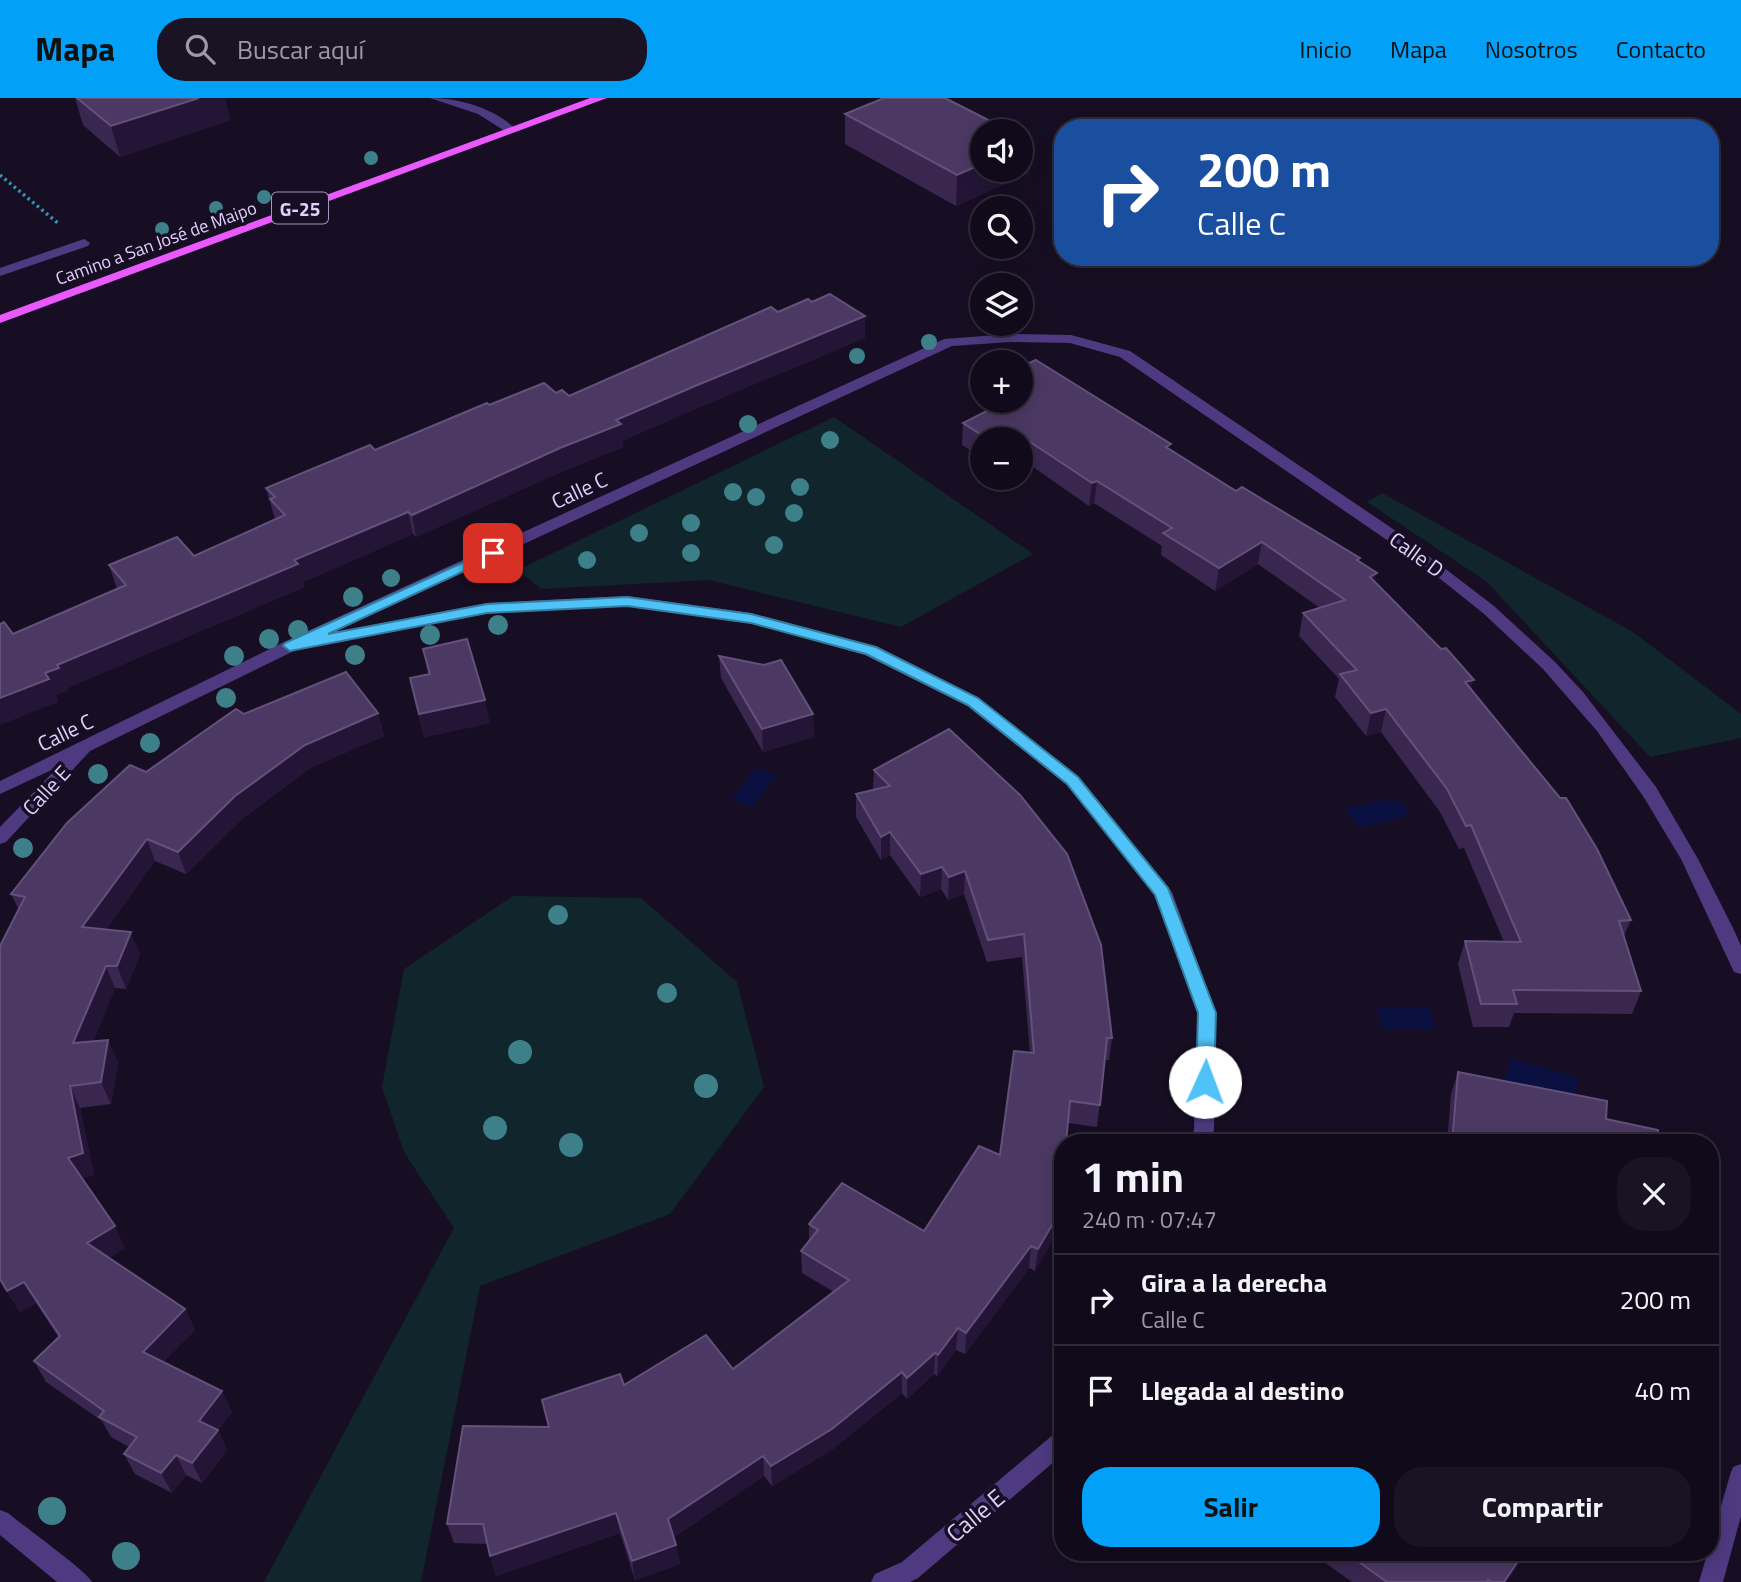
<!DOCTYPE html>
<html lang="es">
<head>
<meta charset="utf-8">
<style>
  body { margin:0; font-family:"Titillium Web",sans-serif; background:#1a1323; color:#f1f3f6; height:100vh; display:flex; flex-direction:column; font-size:26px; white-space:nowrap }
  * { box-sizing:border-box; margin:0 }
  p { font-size:23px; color:#9c9aa2 }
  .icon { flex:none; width:38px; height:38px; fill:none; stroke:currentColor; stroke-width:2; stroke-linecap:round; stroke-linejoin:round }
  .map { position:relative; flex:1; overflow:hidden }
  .sheet { position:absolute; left:1054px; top:1036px; width:665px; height:427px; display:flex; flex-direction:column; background:#110a1a; border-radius:28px; box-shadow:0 4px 18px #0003,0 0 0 2px #302b39 }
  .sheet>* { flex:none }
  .top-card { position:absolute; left:1054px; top:21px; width:665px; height:147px; border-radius:28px; box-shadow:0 4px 18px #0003,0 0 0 2px #302b39; background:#1a4fa0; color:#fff; overflow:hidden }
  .fabs { position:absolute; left:970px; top:21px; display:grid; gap:14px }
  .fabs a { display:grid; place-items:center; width:63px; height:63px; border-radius:50%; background:#110a1a; box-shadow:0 4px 18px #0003,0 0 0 2px #302b39; font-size:35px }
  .pin { position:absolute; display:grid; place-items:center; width:60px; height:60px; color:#fff; margin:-30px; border-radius:14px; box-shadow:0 4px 10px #0006 }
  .me { position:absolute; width:77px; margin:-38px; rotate:2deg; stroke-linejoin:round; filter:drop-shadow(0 0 5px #0008) }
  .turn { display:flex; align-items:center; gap:24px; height:147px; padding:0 28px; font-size:32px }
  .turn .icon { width:91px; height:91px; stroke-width:2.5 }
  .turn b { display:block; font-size:49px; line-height:60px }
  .round { display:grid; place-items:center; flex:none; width:74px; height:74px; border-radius:28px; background:#1a1323 }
  .overview { display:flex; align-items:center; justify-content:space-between; height:119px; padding:0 28px }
  h1 { font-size:42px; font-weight:700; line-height:52px }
  .primary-button { display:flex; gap:14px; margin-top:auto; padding:14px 28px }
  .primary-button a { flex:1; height:80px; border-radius:28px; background:#03a0f7; color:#111; font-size:28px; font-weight:700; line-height:80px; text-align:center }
  .primary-button a+a { background:#1a1323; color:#f1f3f6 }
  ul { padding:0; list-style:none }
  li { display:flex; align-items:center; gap:21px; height:91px; padding:0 28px; border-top:2px solid #302b39 }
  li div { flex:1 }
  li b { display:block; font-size:26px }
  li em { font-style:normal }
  header { display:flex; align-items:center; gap:42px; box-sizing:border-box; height:98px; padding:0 35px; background:#03a0f7; color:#111 }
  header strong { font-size:33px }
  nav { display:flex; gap:38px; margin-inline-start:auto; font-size:24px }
  .search { width:490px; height:63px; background:#1a1323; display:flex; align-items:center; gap:18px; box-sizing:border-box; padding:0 24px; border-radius:28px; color:#9c9aa2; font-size:26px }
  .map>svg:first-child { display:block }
  .green { fill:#11262c }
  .water { fill:#0a103f }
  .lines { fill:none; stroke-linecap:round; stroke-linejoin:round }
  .path { stroke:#3099b3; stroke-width:3.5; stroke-dasharray:2.5 3.5; stroke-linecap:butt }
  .service { fill:#4f3a81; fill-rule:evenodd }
  .minor { fill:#4f3a81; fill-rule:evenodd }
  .primary { fill:#ea59fd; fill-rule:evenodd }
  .tree { fill:#3e808a }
  .wall { fill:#3a2750 }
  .shaded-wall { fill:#241536 }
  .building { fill:#4c3963; stroke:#63517b; stroke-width:2 }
  .route { fill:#4fc3f7; stroke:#337fa1; stroke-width:2 }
  .labels { text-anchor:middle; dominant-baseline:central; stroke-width:7; stroke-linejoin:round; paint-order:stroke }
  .far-street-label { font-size:18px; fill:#e1d0fe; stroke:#170e23 }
  .shield { fill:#170e23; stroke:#a496bc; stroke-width:2 }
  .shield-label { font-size:19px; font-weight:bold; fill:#e1d0fe }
  .street-label { font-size:21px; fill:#e1d0fe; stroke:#170e23 }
  .near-street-label { font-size:24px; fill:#e1d0fe; stroke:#170e23 }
</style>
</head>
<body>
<header>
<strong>Mapa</strong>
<div class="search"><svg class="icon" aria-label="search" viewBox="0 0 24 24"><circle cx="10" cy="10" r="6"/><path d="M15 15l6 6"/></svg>Buscar aquí</div>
<nav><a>Inicio</a><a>Mapa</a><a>Nosotros</a><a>Contacto</a></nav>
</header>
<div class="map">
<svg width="1741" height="1484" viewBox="0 0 1741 1484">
  <rect width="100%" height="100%" fill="#170e23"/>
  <g class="green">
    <polygon points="834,319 1033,456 901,529 709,482 541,491 518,472"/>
    <polygon points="1382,395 1633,534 1741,616 1741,640 1650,659 1487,484 1367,404"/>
    <polygon points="513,798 641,800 737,884 764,989 670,1116 480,1188 421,1484 264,1484 454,1130 404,1054 382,989 404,871"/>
  </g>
  <g class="water">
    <polygon points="756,670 777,678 752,709 731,702"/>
    <polygon points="1382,702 1401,704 1411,718 1359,730 1346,710"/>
    <polygon points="1377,909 1430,910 1435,932 1382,931"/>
    <polygon points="1510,960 1579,980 1574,1005 1505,985"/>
  </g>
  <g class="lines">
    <polyline class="path" points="0,77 59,126"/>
    <path class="service" d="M430 0C461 0 496 11 518 33L508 35 478 16Z"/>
    <g class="minor">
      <polygon points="84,141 90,145 88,148 0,178 0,170"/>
      <polygon points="1010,236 1071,237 1130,253 1396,433 1494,508 1555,564 1583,594 1656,689 1698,761 1734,832 1741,848 1741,876 1734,874 1681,761 1643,698 1597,633 1543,571 1483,515 1419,464 1120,259 1070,245 1010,244 952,248 331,535 487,505 627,498 751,515 877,549 979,600 1078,678 1172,794 1216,915 1214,1031 1211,1045 1191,1045 1194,1031 1198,915 1155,797 1066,686 967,608 865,557 751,525 627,508 487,515 317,548 310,545 90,653 6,744 0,746 0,729 58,669 0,696 0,683 284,544 944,241"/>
      <polygon points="1062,1333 1062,1357 918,1480 910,1484 871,1484 875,1476 902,1464 1054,1336"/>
      <polygon points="1741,1366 1741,1418 1723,1484 1699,1484 1730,1377 1733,1369"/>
      <path d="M0 1412 8 1415C22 1427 88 1474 92 1484H57L0 1437Z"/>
    </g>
    <polygon class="primary" points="590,0 607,0 0,225 0,217"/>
  </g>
  <g class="tree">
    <circle cx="371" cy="60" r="7"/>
    <circle cx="264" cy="99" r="7"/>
    <circle cx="216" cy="110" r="7"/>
    <circle cx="162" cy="131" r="7"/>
    <circle cx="929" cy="244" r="8"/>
    <circle cx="857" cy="258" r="8"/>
    <circle cx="748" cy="326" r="9"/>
    <circle cx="830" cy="342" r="9"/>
    <circle cx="800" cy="389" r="9"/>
    <circle cx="733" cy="394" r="9"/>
    <circle cx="756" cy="399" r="9"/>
    <circle cx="794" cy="415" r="9"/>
    <circle cx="691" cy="425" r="9"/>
    <circle cx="639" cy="435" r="9"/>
    <circle cx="774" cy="447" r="9"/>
    <circle cx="691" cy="455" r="9"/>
    <circle cx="587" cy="462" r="9"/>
    <circle cx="391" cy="480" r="9"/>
    <circle cx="353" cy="499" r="10"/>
    <circle cx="498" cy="527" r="10"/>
    <circle cx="298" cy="532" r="10"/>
    <circle cx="430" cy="537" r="10"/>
    <circle cx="269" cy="541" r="10"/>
    <circle cx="355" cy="557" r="10"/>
    <circle cx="234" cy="558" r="10"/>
    <circle cx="226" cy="600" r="10"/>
    <circle cx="150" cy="645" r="10"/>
    <circle cx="98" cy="676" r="10"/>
    <circle cx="23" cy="750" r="10"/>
    <circle cx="558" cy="817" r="10"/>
    <circle cx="667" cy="895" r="10"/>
    <circle cx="520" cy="954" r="12"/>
    <circle cx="706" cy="988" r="12"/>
    <circle cx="495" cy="1030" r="12"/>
    <circle cx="571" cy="1047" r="12"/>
    <circle cx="52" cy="1413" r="14"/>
    <circle cx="126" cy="1458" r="14"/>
  </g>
  <g class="wall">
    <polygon points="75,0 225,0 230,22 120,59 83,27"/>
    <polygon points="845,16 1031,45 1029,75 956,108 845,46"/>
    <polygon points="812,204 865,218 865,240 697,310 622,343 623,349 563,373 416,439 413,436 303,484 304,489 67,590 68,592 56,597 58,604 13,536 117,491 109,467 194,458 275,421 266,390 375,352 489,307 556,295 569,298 778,214"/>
    <polygon points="989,303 1020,303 1171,352 1236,393 1359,463 1375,484 1471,592 1631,822 1624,838 1641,893 1632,916 1514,915 1509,929 1473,929 1458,866 1465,843 1504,844 1464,750 1459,751 1440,714 1381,634 1366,638 1335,599 1339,581 1299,538 1303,515 1320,510 1258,466 1215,493 1161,457 1162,448 1094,405 1089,408 1020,360 1020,341 982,341 982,360 962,347 963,325 993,309 989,306"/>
    <polygon points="423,551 490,625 424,639 410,580 428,576"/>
    <polygon points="719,558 813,616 814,639 763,654 721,580"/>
    <polygon points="378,615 384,638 312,669 242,721 186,776 155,763 106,831 140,856 126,891 115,890 93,943 118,964 111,1006 80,1010 94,1077 82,1080 125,1150 109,1160 185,1211 195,1232 163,1264 222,1293 232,1314 218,1332 227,1352 202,1385 186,1377 172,1395 135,1376 124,1356 129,1349 111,1339 102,1323 46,1284 34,1263 59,1240 36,1205 20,1214 0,1183 0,848 19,812 11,796 146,674 244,616"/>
    <polygon points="949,631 1112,940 1109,962 1105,962 1097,1029 1068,1025 1035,1173 1029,1170 965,1256 956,1252 937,1278 934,1276 907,1301 902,1295 833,1351 772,1388 764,1378 674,1439 680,1466 635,1482 620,1435 496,1478 487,1446 454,1445 447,1426 548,1329 542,1302 624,1287 733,1271 834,1194 802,1175 801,1153 809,1143 809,1126 924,1133 1000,1057 1030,955 1022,859 987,864 964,796 948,802 941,791 920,799 890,757 881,762 856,719 856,696 873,692 874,672"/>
    <polygon points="1458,974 1606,1021 1658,1045 1447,1045 1451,996"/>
    <polygon points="1310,1454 1527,1454 1506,1484 1352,1484"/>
  </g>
  <g class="shaded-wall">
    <polygon points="199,0 225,0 230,22 120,59 111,28"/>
    <polygon points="1031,45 1029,75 956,108 957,77 982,66 982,72 1020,72 1020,49"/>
    <polygon points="865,218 865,240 697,310 622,343 623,349 563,373 416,439 412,417 616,322 695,288"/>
    <polygon points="1097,383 1094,405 1089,408 1092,385"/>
    <polygon points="408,414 413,436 303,484 304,489 67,590 68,592 56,597 58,604 0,627 0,600 57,567 294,462"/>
    <polygon points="1262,444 1258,466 1215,493 1219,470"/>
    <polygon points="1377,475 1371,498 1370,479"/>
    <polygon points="1474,582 1467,605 1465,584"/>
    <polygon points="485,602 490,625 424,639 419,616"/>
    <polygon points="1386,611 1381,634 1366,638 1371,615"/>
    <polygon points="378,615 384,638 312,669 242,721 186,776 178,754 235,698 305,647"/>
    <polygon points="813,616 814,639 763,654 762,631"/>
    <polygon points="890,734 890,757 881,762 881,739"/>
    <polygon points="147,741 155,763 92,852 82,829"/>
    <polygon points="942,769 941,791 920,799 921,776"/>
    <polygon points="965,773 964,796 948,802 949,779"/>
    <polygon points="131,834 140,856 126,891 117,868"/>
    <polygon points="106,868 115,890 84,967 73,945"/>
    <polygon points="108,942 118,964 111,1006 101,984"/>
    <polygon points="70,988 80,1010 94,1077 79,1081 68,1060"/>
    <polygon points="1062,1110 1062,1127 1035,1173 1038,1151"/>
    <polygon points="115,1128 125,1150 98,1167 87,1145"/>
    <polygon points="1031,1148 1029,1170 965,1256 966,1235"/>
    <polygon points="24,1184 36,1205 20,1214 7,1193"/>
    <polygon points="185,1211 195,1232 153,1275 143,1254"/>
    <polygon points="958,1230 956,1252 937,1278 938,1257"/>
    <polygon points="935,1255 934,1276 907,1301 907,1280"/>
    <polygon points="902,1274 902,1295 833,1351 772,1388 771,1368"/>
    <polygon points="222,1293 232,1314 218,1332 227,1352 202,1385 192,1365 199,1323"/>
    <polygon points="176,1357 186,1377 172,1395 161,1375"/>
    <polygon points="763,1358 764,1378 671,1441 668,1421"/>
    <polygon points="616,1415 620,1435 496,1478 490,1458"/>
    <polygon points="676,1447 680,1466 635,1482 632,1463"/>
    <polygon points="1524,1454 1527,1454 1506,1484 1504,1484"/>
  </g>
  <g class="building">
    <polygon points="77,0 199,0 111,28"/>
    <polygon points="884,0 945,0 1010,33 982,33 982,66 957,77 845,16"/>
    <polygon points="1020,39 1031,45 1020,49"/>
    <polygon points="830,196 865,218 695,288 616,322 621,326 560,350 412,417 408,414 294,462 298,466 57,567 59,570 45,575 49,581 0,600 0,526 4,524 13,536 126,487 109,467 177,439 194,458 285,417 270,401 275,399 266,390 370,347 375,352 487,305 489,307 544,285 556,295 562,292 569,298 771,209 778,214 808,201 812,204"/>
    <polygon points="1036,262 1171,346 1166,349 1236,393 1242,389 1360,460 1357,462 1377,475 1370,479 1441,551 1446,550 1474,582 1465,584 1560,700 1566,700 1597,751 1631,822 1619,823 1641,893 1513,892 1517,906 1481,906 1465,843 1521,844 1471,727 1466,728 1447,691 1386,611 1371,615 1340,576 1357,572 1303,515 1345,502 1262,444 1219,470 1163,435 1172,430 1097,383 1092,385 1021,338 1015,341 988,341 963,325 1006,303 1020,303 1020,269"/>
    <polygon points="467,541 485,602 419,616 410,580 430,576 423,551"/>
    <polygon points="719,558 764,567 781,562 813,616 762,631"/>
    <polygon points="346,574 378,615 305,647 235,698 178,754 147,741 82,829 131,834 117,868 106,868 73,945 108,942 101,984 70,988 83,1055 68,1060 115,1128 87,1145 185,1211 143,1254 222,1293 199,1323 218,1332 192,1365 176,1357 161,1375 124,1356 137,1339 99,1319 104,1313 34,1263 60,1238 24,1184 7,1193 0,1181 0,848 25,799 11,796 67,725 130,667 146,674 236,611 244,616"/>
    <polygon points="949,631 1020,697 1067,756 1101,847 1112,940 1107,940 1100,1007 1070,1003 1066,1045 1062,1045 1062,1074 1061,1085 1062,1085 1062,1110 1038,1151 1031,1148 966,1235 958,1230 938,1257 935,1255 907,1280 902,1274 832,1331 771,1368 763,1358 668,1421 676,1447 632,1463 616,1415 490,1458 483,1426 447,1426 463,1328 549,1329 542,1302 620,1276 624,1287 706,1237 733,1271 849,1182 801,1153 818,1132 809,1126 842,1085 924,1133 979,1048 1000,1057 1014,953 1034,955 1024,836 988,842 965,773 949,779 942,769 921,776 890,734 881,739 856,696 890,688 874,672"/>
    <polygon points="1458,974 1607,1003 1606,1021 1658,1032 1658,1045 1452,1045"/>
    <polygon points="1345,1454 1524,1454 1504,1484 1491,1484 1488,1482 1487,1484 1387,1484"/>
  </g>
  <polygon class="route" points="493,451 499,455 497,458 328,536 487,506 627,499 751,516 876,549 978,600 1078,679 1168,790 1216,915 1214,984 1211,989 1199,989 1196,984 1198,915 1155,797 1067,686 968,607 866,556 751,525 627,508 487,515 290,553 283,548 285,545"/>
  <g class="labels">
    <g class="far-street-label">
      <text transform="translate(156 145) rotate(-20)">Camino a San José de Maipo</text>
    </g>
    <rect class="shield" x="272" y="94.5" width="56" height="31" rx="5"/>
    <g class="shield-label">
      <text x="300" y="110">G-25</text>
    </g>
    <g class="street-label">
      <text transform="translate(579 392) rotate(-25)">Calle C</text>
      <text transform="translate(1417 456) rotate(36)">Calle D</text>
      <text transform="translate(65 634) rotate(-26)">Calle C</text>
      <text transform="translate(46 692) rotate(-47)">Calle E</text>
    </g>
    <g class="near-street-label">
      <text transform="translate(975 1417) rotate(-40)">Calle E</text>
    </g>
  </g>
</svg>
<div class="fabs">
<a><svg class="icon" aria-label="sound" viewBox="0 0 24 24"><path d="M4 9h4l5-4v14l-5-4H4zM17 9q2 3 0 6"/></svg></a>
<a><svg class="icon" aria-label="search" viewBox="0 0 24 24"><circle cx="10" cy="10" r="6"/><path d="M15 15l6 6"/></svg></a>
<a><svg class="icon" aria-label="layers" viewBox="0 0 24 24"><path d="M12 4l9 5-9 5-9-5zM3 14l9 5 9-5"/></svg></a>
<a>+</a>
<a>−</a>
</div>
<div class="pin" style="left:493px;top:455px;background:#d93025"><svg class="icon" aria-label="arrive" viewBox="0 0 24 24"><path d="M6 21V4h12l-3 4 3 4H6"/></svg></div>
<svg class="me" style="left:1205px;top:984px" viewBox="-20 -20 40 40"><circle r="19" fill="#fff"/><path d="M0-13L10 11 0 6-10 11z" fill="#4fc3f7"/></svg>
<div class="top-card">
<div class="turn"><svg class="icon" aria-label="right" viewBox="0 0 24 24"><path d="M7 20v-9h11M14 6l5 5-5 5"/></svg><div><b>200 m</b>Calle C</div></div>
</div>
<section class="sheet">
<div class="overview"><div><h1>1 min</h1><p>240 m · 07:47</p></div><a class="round"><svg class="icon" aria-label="close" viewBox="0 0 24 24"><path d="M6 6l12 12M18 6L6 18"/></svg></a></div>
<ul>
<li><svg class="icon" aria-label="right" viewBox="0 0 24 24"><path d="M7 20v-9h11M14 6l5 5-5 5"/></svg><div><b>Gira a la derecha</b><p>Calle C</p></div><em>200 m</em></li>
<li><svg class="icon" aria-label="arrive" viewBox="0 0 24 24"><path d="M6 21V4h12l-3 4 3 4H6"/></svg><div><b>Llegada al destino</b></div><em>40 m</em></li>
</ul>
<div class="primary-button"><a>Salir</a><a>Compartir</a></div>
</section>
</div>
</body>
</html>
